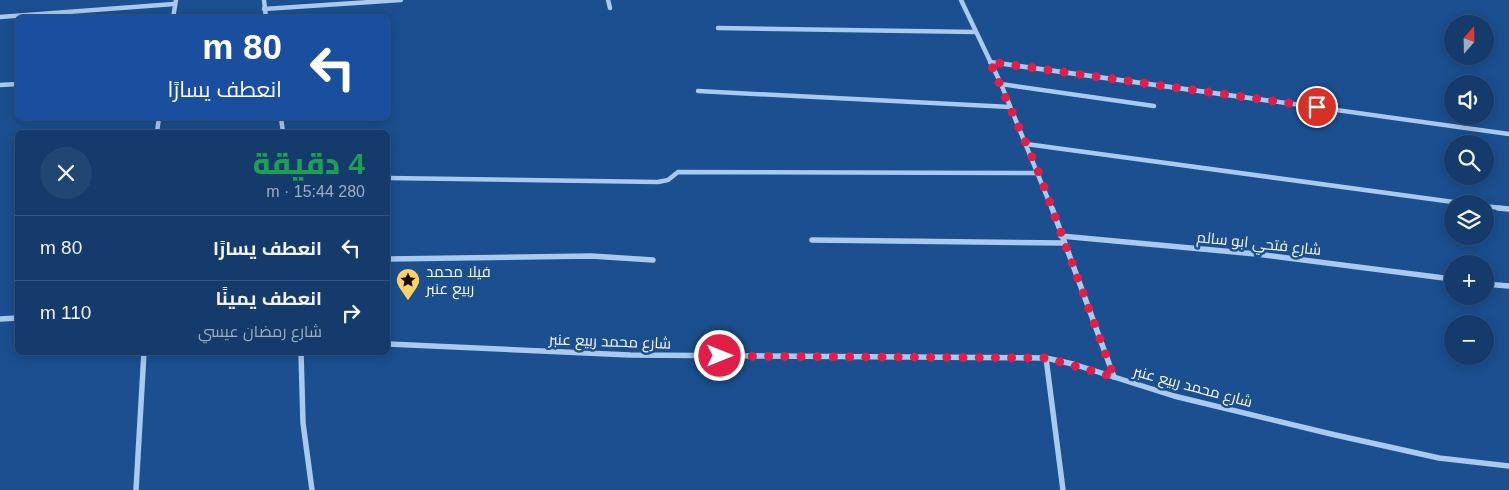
<!DOCTYPE html>
<html lang="ar">
<head>
<meta charset="utf-8">
<style>
  body { margin:0; font-family:Helvetica,Cairo,sans-serif; background:#214673; color:#f1f3f6; direction:rtl; height:100vh; display:flex; flex-direction:column; font-size:19px; white-space:nowrap }
  * { box-sizing:border-box; margin:0 }
  p { font-size:16px; color:#9dadc1 }
  .icon { flex:none; width:28px; height:28px; fill:none; stroke:currentColor; stroke-width:2; stroke-linecap:round; stroke-linejoin:round }
  .map { position:relative; flex:1; overflow:hidden; direction:ltr }
  .sheet { position:absolute; left:15px; top:130px; width:375px; height:225px; display:flex; flex-direction:column; background:#143b6b; border-radius:8px; box-shadow:0 2px 12px #0003,0 0 0 1px #33557e; direction:rtl }
  .sheet>* { flex:none }
  .hud { position:absolute; left:15px; top:15px; width:375px; height:105px; border-radius:8px; box-shadow:0 2px 12px #0003,0 0 0 1px #33557e; direction:rtl; background:#1a4fa0; color:#fff; overflow:hidden }
  .needle { width:32px; rotate:20deg }
  .buttons { position:absolute; left:1444px; top:15px; display:grid; gap:10px }
  .buttons a { display:grid; place-items:center; width:50px; height:50px; border-radius:50%; background:#143b6b; box-shadow:0 2px 12px #0003,0 0 0 1px #33557e; font-size:25px }
  .pin { position:absolute; display:grid; place-items:center; width:42px; height:42px; color:#fff; margin:-21px; border:2px solid #fff; border-radius:50%; box-shadow:0 1px 5px #0007 }
  .me { position:absolute; width:55px; margin:-28px; rotate:90deg; stroke-linejoin:round; filter:drop-shadow(0 0 4px #0008) }
  .turn { display:flex; align-items:center; gap:18px; height:105px; padding:0 25px; font-size:22px }
  .turn .icon { width:65px; height:65px; stroke-width:2.5 }
  .turn b { display:block; font-size:35px; line-height:42px }
  .round { display:grid; place-items:center; flex:none; width:52px; height:52px; border-radius:26px; background:#214673 }
  .headline { display:flex; align-items:center; justify-content:space-between; height:85px; padding:0 25px }
  h1 { font-size:30px; font-weight:800; line-height:38px; color:#1e9e55 }
  ul { padding:0; list-style:none }
  li { display:flex; align-items:center; gap:15px; height:65px; padding:0 25px; border-top:1px solid #33557e }
  li div { flex:1 }
  li b { display:block; font-size:19px }
  li em { font-style:normal }
  .map>svg:first-child { display:block }
  .lines { fill:none; stroke-linecap:round; stroke-linejoin:round }
  .minor-far1 { stroke:#a9c9ee; stroke-width:4.5 }
  .minor { stroke:#a9c9ee; stroke-width:5.5 }
  .route { stroke:#e11d48; stroke-width:9; stroke-dasharray:0 16.2 }
  .labels { text-anchor:middle; dominant-baseline:central; stroke-width:5; stroke-linejoin:round; paint-order:stroke }
  .street-label { font-size:15px; fill:#fff; stroke:#1b4f8f }
  .poi-label { font-size:15px; fill:#fff; stroke:#1b4f8f; text-anchor:start }
</style>
</head>
<body>
<div class="map">
<svg width="1509" height="490" viewBox="0 0 1509 490">
  <rect width="100%" height="100%" fill="#1b4f8f"/>
  <g class="lines">
    <g class="minor-far1">
      <polyline points="264,0 266,18"/>
      <polyline points="608,0 610,8"/>
      <polyline points="961,0 1001,84 1052,209"/>
      <polyline points="264,9 401,0"/>
      <polyline points="0,17 174,4"/>
      <polyline points="173,18 176,0"/>
      <polyline points="718,28 975,32"/>
      <polyline points="990,62 1509,134"/>
      <polyline points="1001,84 1154,106"/>
      <polyline points="0,85 18,84"/>
      <polyline points="698,91 1010,107"/>
      <polyline points="281,118 283,132"/>
      <polyline points="157,132 159,118"/>
      <polyline points="1026,144 1468,204"/>
      <polyline points="388,178 658,182 668,180 678,172 1039,173"/>
      <polyline points="1485,206 1508,209"/>
    </g>
    <g class="minor">
      <polyline points="1052,208 1114,377"/>
      <polyline points="1498,208 1509,209"/>
      <polyline points="1061,236 1256,254 1452,279"/>
      <polyline points="812,240 1064,243"/>
      <polyline points="388,259 591,256 653,260"/>
      <polyline points="1485,284 1509,286"/>
      <polyline points="0,319 18,318"/>
      <polyline points="388,344 630,355 1046,358 1073,364 1174,396 1331,434 1439,458 1509,466"/>
      <polyline points="301,352 303,423 312,490"/>
      <polyline points="1046,358 1063,490"/>
      <polyline points="136,490 144,352"/>
    </g>
  </g>
  <g class="lines">
    <polyline class="route" points="720,356 1046,358 1114,377 1039,173 990,62 1317,107"/>
  </g>
  <defs>
    <g id="sight-pin" transform="scale(1.25)"><path d="M0 17L-7.5 6A9.5 9.5 0 1 1 7.5 6Z" fill="#ffd166" stroke="#1b4f8f"/><path d="M0-6L1.8-2.2L6-1.7L2.9 1.2L3.7 5.4L0 3.3L-3.7 5.4L-2.9 1.2L-6-1.7L-1.8-2.2Z" fill="#111"/></g>
  </defs>
  <g fill-rule="evenodd">
    <use href="#sight-pin" x="408" y="280"/>
  </g>
  <g class="labels">
    <g class="street-label">
      <text transform="translate(1259 243) rotate(6)">شارع فتحي ابو سالم</text>
      <text transform="translate(610 341) rotate(2)">شارع محمد ربيع عنبر</text>
      <text transform="translate(1193 386) rotate(15)">شارع محمد ربيع عنبر</text>
    </g>
    <g class="poi-label">
      <text x="426" y="271">فيلا محمد<tspan x="426" dy="17">ربيع عنبر</tspan></text>
    </g>
  </g>
</svg>
<div class="buttons">
<a><svg class="needle" viewBox="-14 -14 28 28"><path d="M0-13l5 13h-10z" fill="#e53935"/><path d="M0 13l5-13h-10z" fill="#9dadc1"/></svg></a>
<a><svg class="icon" aria-label="sound" viewBox="0 0 24 24"><path d="M4 9h4l5-4v14l-5-4H4zM17 9q2 3 0 6"/></svg></a>
<a><svg class="icon" aria-label="search" viewBox="0 0 24 24"><circle cx="10" cy="10" r="6"/><path d="M15 15l6 6"/></svg></a>
<a><svg class="icon" aria-label="layers" viewBox="0 0 24 24"><path d="M12 4l9 5-9 5-9-5zM3 14l9 5 9-5"/></svg></a>
<a>+</a>
<a>−</a>
</div>
<div class="pin" style="left:1317px;top:107px;background:#d93025"><svg class="icon" aria-label="arrive" viewBox="0 0 24 24"><path d="M6 21V4h12l-3 4 3 4H6"/></svg></div>
<svg class="me" style="left:720px;top:356px" viewBox="-20 -20 40 40"><circle r="17" fill="#e11d48" stroke="#fff" stroke-width="3"/><path d="M0-11L8 9 0 5-8 9z" fill="#fff"/></svg>
<div class="hud">
<div class="turn"><svg class="icon" aria-label="left" viewBox="0 0 24 24"><path d="M17 20v-9H6M10 6l-5 5 5 5"/></svg><div><b>80 m</b>انعطف يسارًا</div></div>
</div>
<section class="sheet">
<div class="headline"><div><h1>4 دقيقة</h1><p>280 m · 15:44</p></div><a class="round"><svg class="icon" aria-label="close" viewBox="0 0 24 24"><path d="M6 6l12 12M18 6L6 18"/></svg></a></div>
<ul>
<li><svg class="icon" aria-label="left" viewBox="0 0 24 24"><path d="M17 20v-9H6M10 6l-5 5 5 5"/></svg><div><b>انعطف يسارًا</b></div><em>80 m</em></li>
<li><svg class="icon" aria-label="right" viewBox="0 0 24 24"><path d="M7 20v-9h11M14 6l5 5-5 5"/></svg><div><b>انعطف يمينًا</b><p>شارع رمضان عيسي</p></div><em>110 m</em></li>
</ul>
</section>
</div>
</body>
</html>
